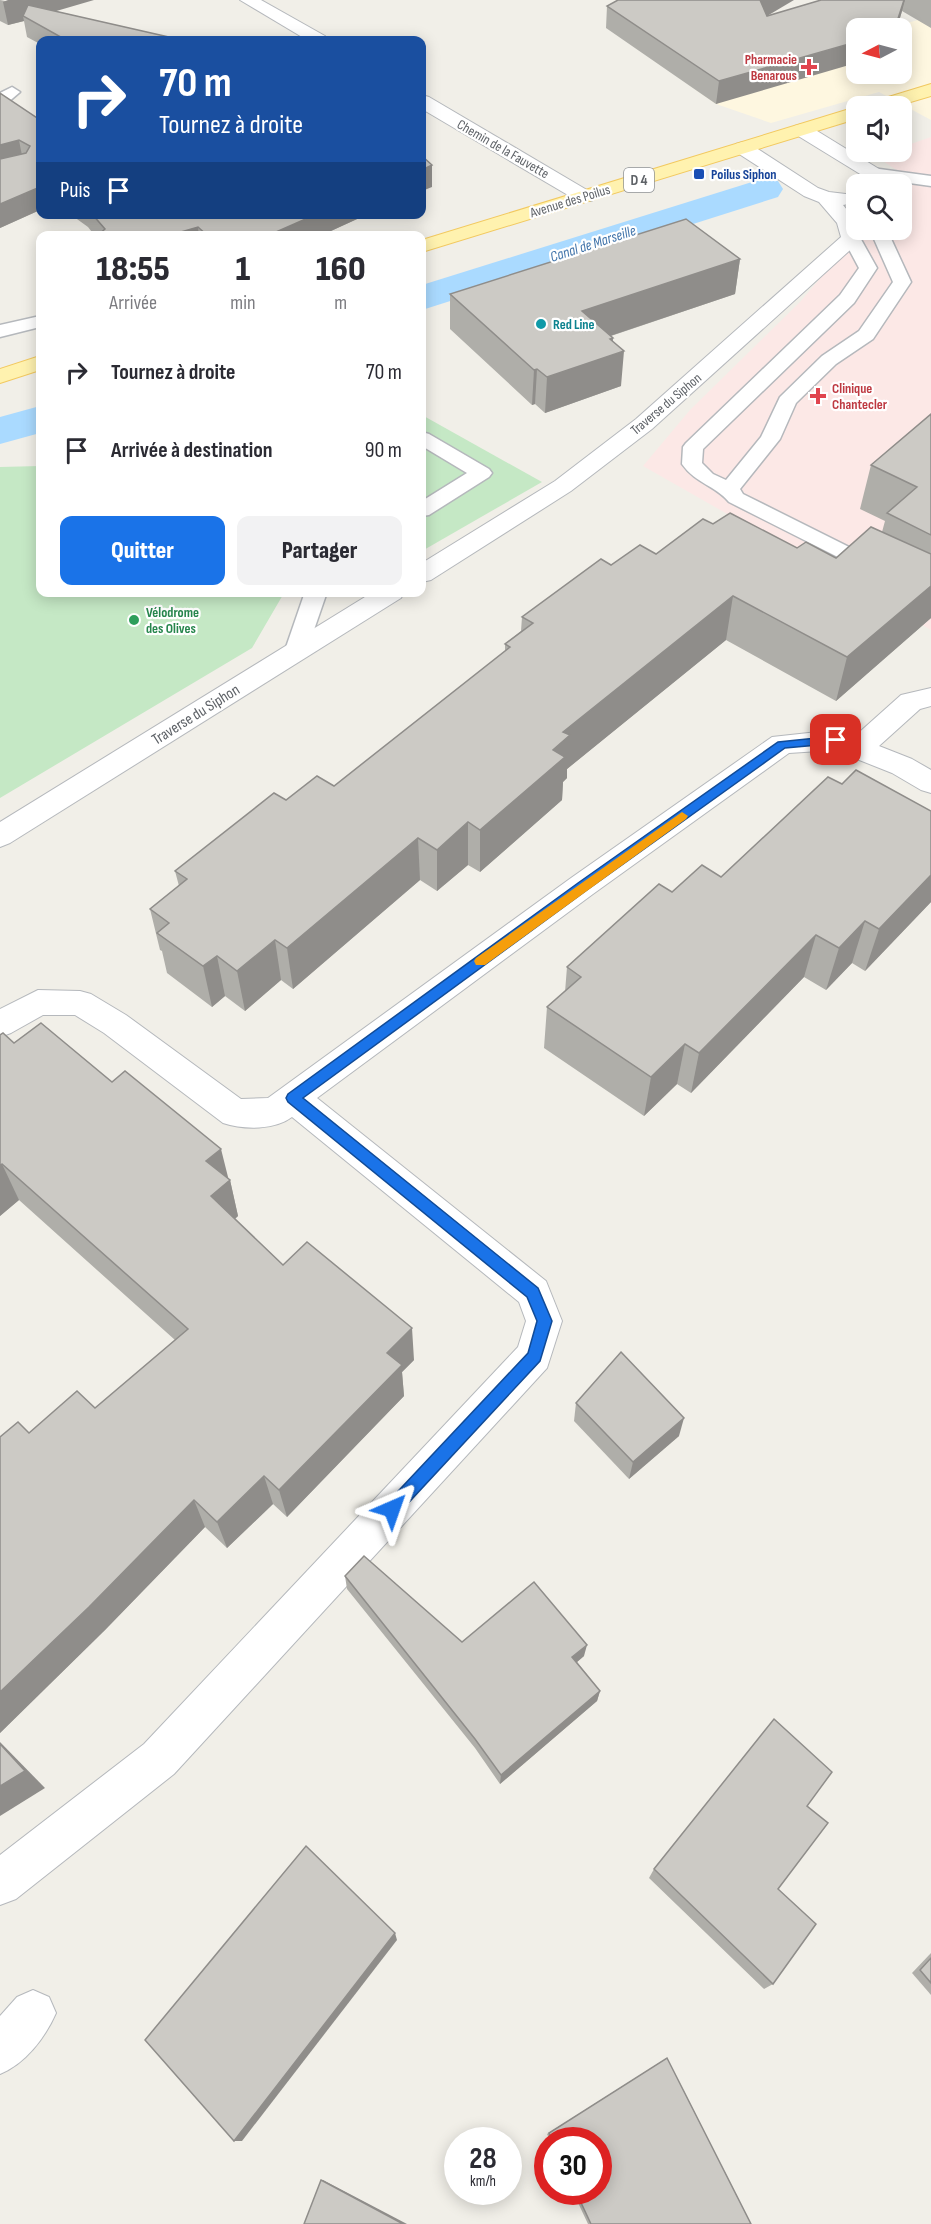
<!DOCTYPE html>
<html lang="fr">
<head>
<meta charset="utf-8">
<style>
  body { margin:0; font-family:"Sofia Sans Condensed",sans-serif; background:#f2f2f3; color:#2b2b33; height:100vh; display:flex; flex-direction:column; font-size:22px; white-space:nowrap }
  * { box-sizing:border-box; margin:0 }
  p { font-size:20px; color:#7c7c81 }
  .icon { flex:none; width:33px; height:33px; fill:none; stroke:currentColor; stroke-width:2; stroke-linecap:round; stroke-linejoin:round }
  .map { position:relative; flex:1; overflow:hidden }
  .side { position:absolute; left:36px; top:231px; width:390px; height:366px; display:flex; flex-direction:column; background:#fff; border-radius:12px; box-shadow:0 3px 15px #0003 }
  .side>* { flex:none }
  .banner { position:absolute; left:36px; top:36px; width:390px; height:183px; border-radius:12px; box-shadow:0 3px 15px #0003; background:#1a4fa0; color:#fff; overflow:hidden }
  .needle { width:39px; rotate:264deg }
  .controls { position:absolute; left:846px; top:18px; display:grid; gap:12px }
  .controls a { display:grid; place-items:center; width:66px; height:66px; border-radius:12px; background:#fff; box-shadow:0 3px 15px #0003; font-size:30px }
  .speed { position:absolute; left:444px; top:2127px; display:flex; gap:12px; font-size:30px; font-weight:700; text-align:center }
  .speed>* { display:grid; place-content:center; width:78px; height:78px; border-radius:50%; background:#fff; box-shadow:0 3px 15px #0003; line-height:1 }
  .speed small { font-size:15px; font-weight:400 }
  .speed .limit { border:9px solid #d22; background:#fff; color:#111 }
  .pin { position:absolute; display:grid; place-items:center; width:51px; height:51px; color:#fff; margin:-26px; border-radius:12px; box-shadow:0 3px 9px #0006 }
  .me { position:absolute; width:66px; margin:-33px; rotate:43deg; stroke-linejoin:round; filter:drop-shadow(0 0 4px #0008) }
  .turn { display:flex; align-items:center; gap:21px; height:126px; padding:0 24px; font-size:27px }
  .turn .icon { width:78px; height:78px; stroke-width:2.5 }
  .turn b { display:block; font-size:42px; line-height:51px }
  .then { display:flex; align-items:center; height:57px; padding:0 24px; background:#0003; gap:12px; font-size:22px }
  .eta { display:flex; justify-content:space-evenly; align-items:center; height:102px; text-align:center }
  .eta b { font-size:36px; font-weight:800; line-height:42px }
  .cta { display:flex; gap:12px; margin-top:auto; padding:12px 24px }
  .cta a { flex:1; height:69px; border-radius:12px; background:#1a73e8; color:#fff; font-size:24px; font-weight:800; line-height:69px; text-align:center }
  .cta a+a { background:#f2f2f3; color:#2b2b33 }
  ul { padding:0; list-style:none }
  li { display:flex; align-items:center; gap:18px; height:78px; padding:0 24px }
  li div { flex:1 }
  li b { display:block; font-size:22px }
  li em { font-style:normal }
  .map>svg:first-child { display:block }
  .commercial { fill:#fef7e0 }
  .medical { fill:#fce8e6 }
  .green { fill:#c5e8c5 }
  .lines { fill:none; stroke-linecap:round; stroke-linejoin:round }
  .canal { fill:#aadaff; fill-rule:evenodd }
  .service-casing { stroke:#b5b8bc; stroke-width:3 }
  .minor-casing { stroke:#b5b8bc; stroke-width:2 }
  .primary-casing { stroke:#f2c960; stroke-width:2 }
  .service { fill:#fff; fill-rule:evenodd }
  .minor { fill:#fff; fill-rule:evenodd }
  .primary { fill:#fff2af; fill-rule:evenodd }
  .wall { fill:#afaea9 }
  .shaded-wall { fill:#8f8d8a }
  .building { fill:#cccac5; stroke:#8f8d8a; stroke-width:1.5 }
  .route { fill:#1a73e8; stroke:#114b97; stroke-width:1.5 }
  .slow { fill:#f59e0b }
  .health-dot { fill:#e0444e; stroke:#fff; stroke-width:2 }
  .transit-dot { fill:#1a4fb4; stroke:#fff; stroke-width:2 }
  .culture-dot { fill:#0f9aa8; stroke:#fff; stroke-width:2 }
  .leisure-dot { fill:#2e9e5b; stroke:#fff; stroke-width:2 }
  .labels { text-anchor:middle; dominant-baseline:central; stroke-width:4.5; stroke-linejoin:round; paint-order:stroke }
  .far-health-label { font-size:14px; font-weight:bold; fill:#be3a42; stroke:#fff; text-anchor:end }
  .far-street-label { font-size:14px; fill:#5f6368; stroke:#fff }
  .far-transit-label { font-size:14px; font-weight:bold; fill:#164399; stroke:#fff; text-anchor:start }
  .far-culture-label { font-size:14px; font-weight:bold; fill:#0d838f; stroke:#fff; text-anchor:start }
  .far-leisure-label { font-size:14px; font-weight:bold; fill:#27864d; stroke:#fff; text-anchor:start }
  .shield { fill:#fff; stroke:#8f9295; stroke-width:1.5 }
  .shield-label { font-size:15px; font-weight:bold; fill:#5f6368 }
  .far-water-label { font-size:15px; font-style:italic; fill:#4174aa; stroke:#fff }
  .street-label { font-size:16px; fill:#5f6368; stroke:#fff }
</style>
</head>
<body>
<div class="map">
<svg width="931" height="2224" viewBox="0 0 931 2224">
  <rect width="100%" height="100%" fill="#f1efe8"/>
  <polygon class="commercial" points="918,20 931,27 931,120 879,92 771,123 716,104 689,85 856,37 856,74 902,74 902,28 888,28"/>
  <polygon class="medical" points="931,137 931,630 643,466 690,410 800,302 841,254 879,230 902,230 901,173 877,157 886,152 902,152 902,147"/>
  <g class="green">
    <polygon points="422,415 542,482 422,551"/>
    <polygon points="40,466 40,592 284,593 252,648 0,798 0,467"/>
  </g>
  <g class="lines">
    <g class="canal">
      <polygon points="765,178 778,181 783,189 778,197 422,310 422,285"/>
      <polygon points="40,406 40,433 0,444 0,417"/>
    </g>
    <g class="service-casing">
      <g id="service">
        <polygon points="12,87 20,92 6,104 0,106 0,93"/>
        <polygon points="872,168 931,176 931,186 866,177 864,173"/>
        <path d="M870 230H887L911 282 873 339 836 364 796 403 780 439 740 489 743 494 931 588V604L729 502C715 485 696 484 682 464L683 447 686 443 840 295 859 268 843 238 846 234H858L877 268 854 303 703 449 702 463 713 474 726 480 761 437 780 397 822 356 859 331 893 282Z"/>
        <polygon points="40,316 40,327 0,337 0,325"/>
        <polygon points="422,432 429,434 489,469 492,473 489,477 429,515 422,516 422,501 467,473 422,446"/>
        <polygon points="305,592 327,592 306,653 303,658 295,661 287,658 284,653"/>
      </g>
    </g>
    <g class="minor-casing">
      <g id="minor">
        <polygon points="240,0 261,0 325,36 328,40 307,40"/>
        <polygon points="422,95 429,97 592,193 595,197 592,201 578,201 422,109"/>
        <polygon points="802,124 809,126 879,169 891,184 871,184 865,177 795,134 793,130 795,126"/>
        <polygon points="743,142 750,144 818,188 829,192 854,195 856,198 854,203 843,205 856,221 856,230 860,230 862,238 859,242 652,429 571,491 431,580 422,582 422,563 555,481 636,419 841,237 837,223 819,202 804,196 736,152 733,148 736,144"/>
        <polygon points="373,592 404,592 401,598 10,843 0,847 0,822"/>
        <path d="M931 688V706L920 709 879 746 912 759 931 770V793L921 790 892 773 834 750 789 753 593 894 317 1098 546 1281 562 1321 547 1368 174 1774 16 1899 0 1905V1855L144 1744 518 1347 526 1321 519 1302 292 1117C275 1130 244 1130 223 1123L104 1033 75 1015H43L11 1033 0 1037V1009L38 990 80 991 91 994 126 1015 241 1099 268 1098 571 878 772 737 836 730 854 737 901 695Z"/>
        <path d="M33 1990 49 1997 56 2013C45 2038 25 2064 0 2074V2016L17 1997Z"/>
      </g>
    </g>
    <g class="primary-casing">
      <g id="primary">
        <polygon points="931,84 931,96 897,106 870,106 872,102"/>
        <polygon points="856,107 856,119 422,252 422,240"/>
        <polygon points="40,356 40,370 0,383 0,369"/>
      </g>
    </g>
    <use href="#service" class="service"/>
    <use href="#minor" class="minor"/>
    <use href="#primary" class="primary"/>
  </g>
  <g class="wall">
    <polygon points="0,0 55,11 182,40 40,40 40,44 27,37 24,21 8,25 0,21"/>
    <polygon points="821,0 931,0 931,28 902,11 897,28 856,28 716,104 606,28 607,6 767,16"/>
    <polygon points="0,93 40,120 40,210 0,228"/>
    <polygon points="70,214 368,214 320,236 95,236 88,227"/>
    <polygon points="740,259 735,294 611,336 613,341 621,386 545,413 535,404 532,405 450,329 450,294"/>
    <polygon points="931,414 931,618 836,701 726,640 567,769 567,778 563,782 562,800 480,872 468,865 437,891 420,880 293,989 281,980 245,1011 225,996 212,1007 167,973 162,951 160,950 150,909 179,886 175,871 286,800 334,786 505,652 505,644 521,631 522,617 611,565 656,554 713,524 797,548 836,558 882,532 885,521 860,509 871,465"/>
    <polygon points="842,784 931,811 931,902 865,971 852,963 826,990 804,977 691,1093 677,1084 644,1116 544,1048 547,1007 565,992 567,967 672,892 721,877"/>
    <polygon points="0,1035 228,1179 230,1180 238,1216 235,1219 283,1265 414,1360 402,1372 404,1396 287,1517 273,1504 227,1548 205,1527 105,1630 0,1733 0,1437 29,1433 95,1408 175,1340 19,1200 0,1216"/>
    <polygon points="576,1403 679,1436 629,1479 574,1421"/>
    <polygon points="345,1576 462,1642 584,1656 577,1662 600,1691 597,1701 500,1784 475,1748 347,1589"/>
    <polygon points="807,1806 778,1889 773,1984 764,1989 649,1878 654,1869"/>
    <polygon points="931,1953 931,1995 912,1973"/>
    <polygon points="667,2058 751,2224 588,2224 573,2192 598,2192 598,2140 550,2140 547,2134"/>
  </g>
  <g class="shaded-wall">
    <polygon points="8,0 94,0 29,19 23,16 24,21 8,25 3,2"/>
    <polygon points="760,0 794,0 757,22"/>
    <polygon points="904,0 905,0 902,11 897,28 895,28"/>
    <polygon points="856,42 856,63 716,104 719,81"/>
    <polygon points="19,140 23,161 0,167 0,145"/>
    <polygon points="432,165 432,187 422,191 422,170"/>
    <polygon points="40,187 40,210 0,228 0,204"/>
    <polygon points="317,214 368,214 320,236 267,236"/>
    <polygon points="198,227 199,236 167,236"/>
    <polygon points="740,259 735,294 580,346 582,311"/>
    <polygon points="613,338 612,355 624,351 621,386 545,413 547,377"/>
    <polygon points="537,369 535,404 532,405 534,370"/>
    <polygon points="931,586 931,618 836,701 847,657"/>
    <polygon points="733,596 726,640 567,769 567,778 563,782 562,800 480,872 480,830 553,750 563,732"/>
    <polygon points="468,822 468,865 437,891 437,850"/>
    <polygon points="418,838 420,880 293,989 287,948"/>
    <polygon points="931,871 931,902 865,971 879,929"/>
    <polygon points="865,921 852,963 826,990 839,948"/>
    <polygon points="816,935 804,977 691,1093 699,1053"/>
    <polygon points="275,940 281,980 245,1011 237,971"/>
    <polygon points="217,956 225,996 212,1007 203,966"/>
    <polygon points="685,1044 677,1084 644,1116 651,1077"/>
    <polygon points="221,1149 229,1181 230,1180 238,1216 221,1231 211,1196 206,1161"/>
    <polygon points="2,1164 19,1200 0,1216 0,1166"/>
    <polygon points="412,1328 414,1360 402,1372 404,1396 287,1517 279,1490 387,1353"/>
    <polygon points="684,1418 679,1436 629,1479 633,1462"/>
    <polygon points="264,1476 273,1504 227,1548 217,1522"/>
    <polygon points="194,1500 205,1527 105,1630 0,1733 0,1692"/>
    <polygon points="587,1645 584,1656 570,1668 572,1657"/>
    <polygon points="600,1691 597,1701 500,1784 501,1775"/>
    <polygon points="0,1742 45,1788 0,1816"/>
    <polygon points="395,1933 397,1940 242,2141 234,2141"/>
    <polygon points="321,2180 323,2180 407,2224 403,2224"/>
  </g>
  <g class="building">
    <polygon points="618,0 760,0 767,16 821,0 904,0 895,28 856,28 856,42 719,81 607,6"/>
    <polygon points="28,5 182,40 66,40 23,16"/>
    <polygon points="0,93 40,120 40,187 0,204 0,159 26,153 30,146 19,140 0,145"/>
    <polygon points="422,156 432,165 422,170"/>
    <polygon points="92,214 317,214 267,236 208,236 198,227 167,236 97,236 105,229"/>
    <polygon points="686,219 740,259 582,311 613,338 610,339 624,351 547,377 537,369 534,370 450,294"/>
    <polygon points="931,414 931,535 887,513 917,487 871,465"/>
    <polygon points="730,513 797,548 806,542 836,558 871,527 931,554 931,586 847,657 733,596 563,732 570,735 553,750 565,757 480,830 468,822 437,850 418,838 287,948 275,940 237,971 217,956 203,966 157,933 169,923 150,909 187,879 175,871 274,793 286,800 317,776 334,786 510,647 505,644 533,623 522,617 601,559 611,565 640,545 656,554 703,519 713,524"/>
    <polygon points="856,770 931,811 931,875 879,929 865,921 839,948 816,935 699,1053 685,1044 651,1077 547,1007 581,977 567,967 659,884 672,892 702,865 721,877 828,777 842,784"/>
    <polygon points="41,1023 112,1082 125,1071 221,1149 206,1161 230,1180 211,1196 283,1265 307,1242 412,1328 387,1353 402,1365 279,1490 264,1476 217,1522 194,1500 89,1607 0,1692 0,1437 18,1422 29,1433 77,1391 95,1408 188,1329 2,1164 0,1166 0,1035 3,1033 14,1043"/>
    <polygon points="621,1352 684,1418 633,1462 576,1403"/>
    <polygon points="364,1556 462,1642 534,1582 587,1645 572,1657 600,1691 501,1775 475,1739 345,1576"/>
    <polygon points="774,1719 832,1772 807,1806 828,1823 778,1889 816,1924 773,1984 654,1869"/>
    <polygon points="0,1744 25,1771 0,1786"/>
    <polygon points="306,1846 395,1933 234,2141 145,2040"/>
    <polygon points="931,1958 931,1983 920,1970"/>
    <polygon points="667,2058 751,2224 591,2224 576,2192 598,2192 598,2140 553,2140 549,2133"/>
    <polygon points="321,2180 403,2224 304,2224"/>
  </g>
  <polygon class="route" points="836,736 840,738 840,743 785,748 587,890 303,1098 538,1288 552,1321 540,1361 398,1514 392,1516 387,1514 384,1509 387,1503 528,1353 537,1321 527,1297 288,1102 286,1098 288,1094 578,883 778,742"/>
  <polygon class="slow" points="682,812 688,816 686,819 485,965 476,965 474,961 476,958"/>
  <g class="health-dot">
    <path d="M806 58h6v6h6v6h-6v6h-6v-6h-6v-6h6z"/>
    <path d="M815 387h6v6h6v6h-6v6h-6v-6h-6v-6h6z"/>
  </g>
  <rect class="transit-dot" x="693" y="168" width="12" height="12" rx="3"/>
  <circle class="culture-dot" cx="541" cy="324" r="6"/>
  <circle class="leisure-dot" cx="134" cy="620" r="6"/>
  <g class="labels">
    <g class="far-health-label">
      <text x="797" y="59">Pharmacie<tspan x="797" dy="16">Benarous</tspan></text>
      <text x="832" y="388" text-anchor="start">Clinique<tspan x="832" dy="16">Chantecler</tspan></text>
    </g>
    <g class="far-street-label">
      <text transform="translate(503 149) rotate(30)">Chemin de la Fauvette</text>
      <text transform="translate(570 201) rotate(-17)">Avenue des Poilus</text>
      <text transform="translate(666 404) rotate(-40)">Traverse du Siphon</text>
    </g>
    <g class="far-transit-label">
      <text x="711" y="174">Poilus Siphon</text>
    </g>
    <g class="far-culture-label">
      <text x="553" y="324">Red Line</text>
    </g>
    <g class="far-leisure-label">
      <text x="146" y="612">Vélodrome<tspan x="146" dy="16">des Olives</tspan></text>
    </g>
    <rect class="shield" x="624" y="168" width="30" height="24" rx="4.5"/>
    <g class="shield-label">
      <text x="639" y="180">D 4</text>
    </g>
    <g class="far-water-label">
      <text transform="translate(593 244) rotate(-18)">Canal de Marseille</text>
    </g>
    <g class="street-label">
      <text transform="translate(196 715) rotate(-32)">Traverse du Siphon</text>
    </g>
  </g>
</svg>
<div class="controls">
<a><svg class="needle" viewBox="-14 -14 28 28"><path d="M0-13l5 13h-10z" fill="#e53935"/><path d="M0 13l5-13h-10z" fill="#7c7c81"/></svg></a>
<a><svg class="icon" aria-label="sound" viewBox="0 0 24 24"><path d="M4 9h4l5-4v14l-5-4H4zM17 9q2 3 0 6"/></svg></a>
<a><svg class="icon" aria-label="search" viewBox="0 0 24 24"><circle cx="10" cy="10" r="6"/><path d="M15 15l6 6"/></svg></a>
</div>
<div class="speed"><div>28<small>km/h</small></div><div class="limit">30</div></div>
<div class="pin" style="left:836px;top:740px;background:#d93025"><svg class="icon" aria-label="arrive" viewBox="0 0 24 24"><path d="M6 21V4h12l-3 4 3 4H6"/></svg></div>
<svg class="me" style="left:392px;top:1509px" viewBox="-20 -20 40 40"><path d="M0-17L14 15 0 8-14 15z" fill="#1a73e8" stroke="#fff" stroke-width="4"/></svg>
<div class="banner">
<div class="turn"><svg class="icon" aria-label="right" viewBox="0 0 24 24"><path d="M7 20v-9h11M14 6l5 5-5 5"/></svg><div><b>70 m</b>Tournez à droite</div></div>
<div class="then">Puis<svg class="icon" aria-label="arrive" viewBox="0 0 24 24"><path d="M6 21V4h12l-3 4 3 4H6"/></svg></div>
</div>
<section class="side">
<div class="eta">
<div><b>18:55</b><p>Arrivée</p></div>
<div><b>1</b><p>min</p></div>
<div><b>160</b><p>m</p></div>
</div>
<ul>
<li><svg class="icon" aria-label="right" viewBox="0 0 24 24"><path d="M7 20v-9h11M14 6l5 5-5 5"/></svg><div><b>Tournez à droite</b></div><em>70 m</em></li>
<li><svg class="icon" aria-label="arrive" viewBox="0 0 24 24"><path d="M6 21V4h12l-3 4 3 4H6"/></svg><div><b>Arrivée à destination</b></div><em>90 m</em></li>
</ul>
<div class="cta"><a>Quitter</a><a>Partager</a></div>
</section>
</div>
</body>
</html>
